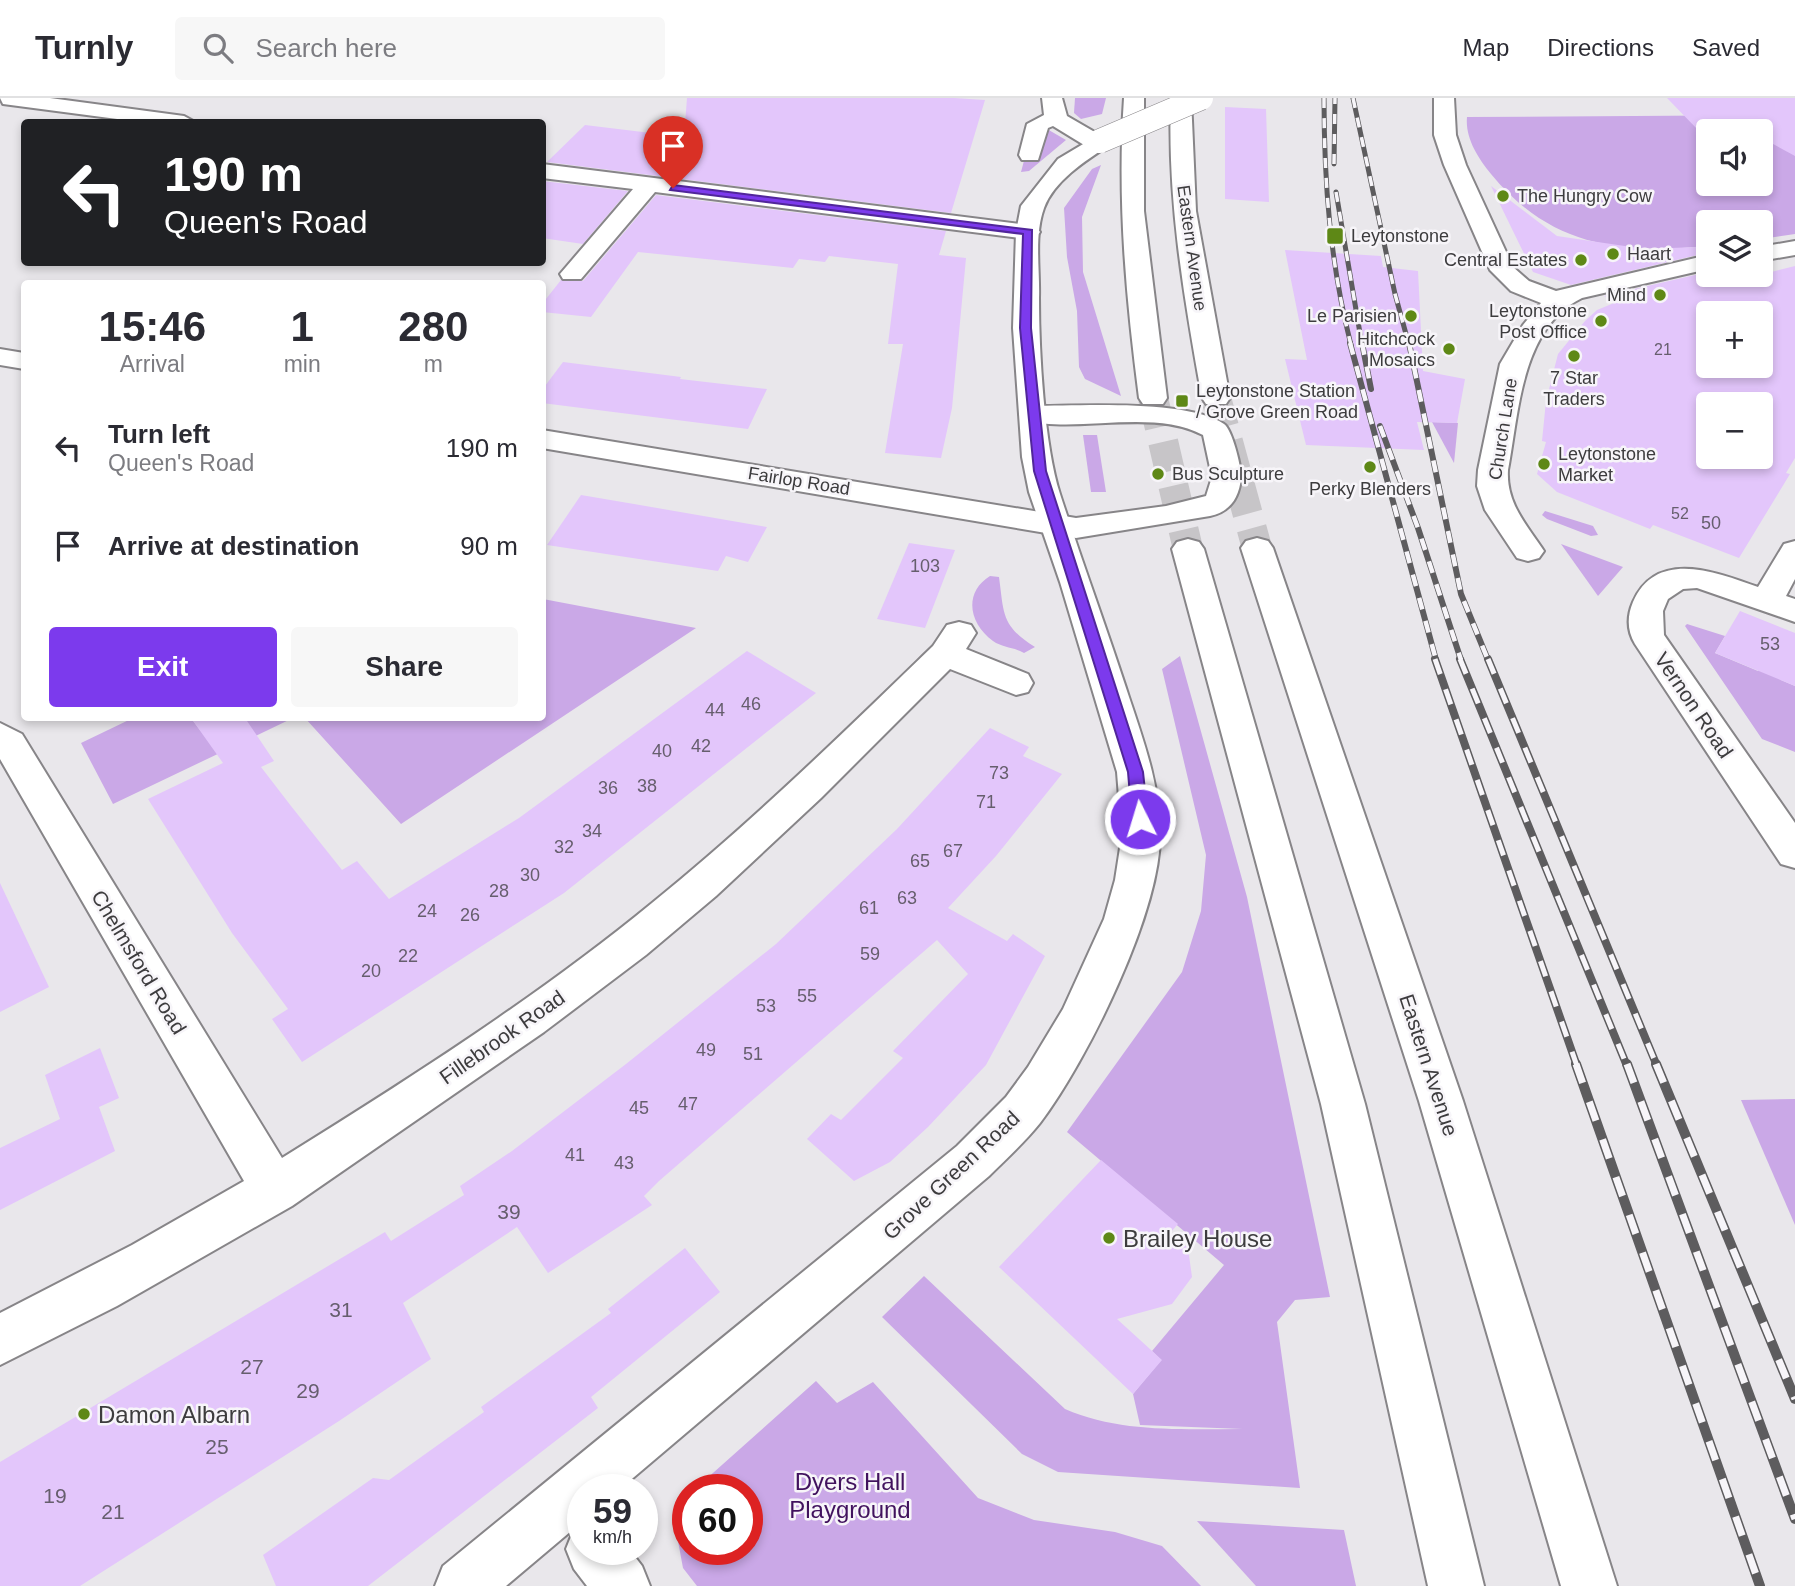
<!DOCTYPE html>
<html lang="en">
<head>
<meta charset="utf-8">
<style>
  body { margin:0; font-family:Helvetica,sans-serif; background:#f7f7f7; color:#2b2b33; height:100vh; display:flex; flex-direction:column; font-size:26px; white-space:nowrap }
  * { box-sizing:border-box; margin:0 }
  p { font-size:23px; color:#7c7c81 }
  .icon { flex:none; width:38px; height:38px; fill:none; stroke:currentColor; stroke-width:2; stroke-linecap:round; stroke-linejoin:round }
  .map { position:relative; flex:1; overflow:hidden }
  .drawer { position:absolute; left:21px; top:182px; width:525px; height:441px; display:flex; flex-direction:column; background:#fff; border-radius:7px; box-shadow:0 4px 10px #0003 }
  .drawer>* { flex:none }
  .guide { position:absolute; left:21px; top:21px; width:525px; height:147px; border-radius:7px; box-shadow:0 4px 10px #0003; background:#202124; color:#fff; overflow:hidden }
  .controls { position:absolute; left:1696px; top:21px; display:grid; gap:14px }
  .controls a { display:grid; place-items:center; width:77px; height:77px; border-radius:7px; background:#fff; box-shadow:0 4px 10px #0003; font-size:35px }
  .speed { position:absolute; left:567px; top:1376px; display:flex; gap:14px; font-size:35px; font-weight:700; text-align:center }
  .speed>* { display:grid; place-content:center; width:91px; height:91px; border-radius:50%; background:#fff; box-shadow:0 4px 10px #0003; line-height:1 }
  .speed small { font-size:18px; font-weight:400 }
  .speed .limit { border:10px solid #d22; background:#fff; color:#111 }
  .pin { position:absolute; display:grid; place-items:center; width:60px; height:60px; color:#fff; margin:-72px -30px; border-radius:50% 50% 50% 0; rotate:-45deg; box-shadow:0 0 7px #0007 }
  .pin .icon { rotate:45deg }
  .me { position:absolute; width:77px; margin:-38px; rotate:355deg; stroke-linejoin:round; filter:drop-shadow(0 0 5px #0008) }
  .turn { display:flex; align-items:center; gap:24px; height:147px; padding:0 28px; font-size:32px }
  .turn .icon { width:91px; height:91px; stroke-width:2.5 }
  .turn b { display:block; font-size:49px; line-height:60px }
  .eta { display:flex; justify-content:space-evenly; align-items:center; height:119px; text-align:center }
  .eta b { font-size:42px; font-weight:800; line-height:49px }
  .action { display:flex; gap:14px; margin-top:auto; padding:14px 28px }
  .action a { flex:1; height:80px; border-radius:7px; background:#7c3aed; color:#fff; font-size:28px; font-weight:800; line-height:80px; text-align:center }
  .action a+a { background:#f7f7f7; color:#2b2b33 }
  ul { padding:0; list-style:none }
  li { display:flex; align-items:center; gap:21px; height:98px; padding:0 28px }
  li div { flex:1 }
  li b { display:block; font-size:26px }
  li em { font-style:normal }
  header { display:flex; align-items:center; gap:42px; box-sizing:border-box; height:98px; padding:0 35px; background:#fff; border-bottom:2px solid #e1e1e2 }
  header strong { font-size:33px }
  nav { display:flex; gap:38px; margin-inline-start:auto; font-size:24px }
  .search { width:490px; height:63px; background:#f7f7f7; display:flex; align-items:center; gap:18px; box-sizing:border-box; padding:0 24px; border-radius:7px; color:#7c7c81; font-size:26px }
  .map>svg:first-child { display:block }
  .green { fill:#caa8e7; fill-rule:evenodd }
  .building { fill:#e3c6fb; fill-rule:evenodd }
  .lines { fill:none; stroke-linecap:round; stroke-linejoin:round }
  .highway-tunnel { stroke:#c7c5c8; stroke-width:30; stroke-dasharray:30 15; stroke-linecap:butt }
  .minor-casing { stroke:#878588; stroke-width:4 }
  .major-casing { stroke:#878588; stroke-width:4 }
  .highway-casing { stroke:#878588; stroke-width:4 }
  .minor { fill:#fff; fill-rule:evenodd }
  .major { fill:#fff; fill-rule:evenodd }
  .highway { fill:#fff; fill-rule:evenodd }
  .rail-far3-casing { stroke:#5d5c5e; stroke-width:5 }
  .rail-far2-casing { stroke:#5d5c5e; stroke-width:6 }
  .rail-far1-casing { stroke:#5d5c5e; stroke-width:8 }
  .rail-casing { stroke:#5d5c5e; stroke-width:10 }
  .rail-far3 { stroke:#f7f5f9; stroke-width:3.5; stroke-dasharray:10; stroke-linecap:butt }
  .rail-far2 { stroke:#f7f5f9; stroke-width:4.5; stroke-dasharray:12; stroke-linecap:butt }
  .rail-far1 { stroke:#f7f5f9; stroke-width:5; stroke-dasharray:16; stroke-linecap:butt }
  .rail { stroke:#f7f5f9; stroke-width:7; stroke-dasharray:20; stroke-linecap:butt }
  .major-bridge-casing { stroke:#878588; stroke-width:25; stroke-linecap:butt }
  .major-bridge { stroke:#fff; stroke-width:24 }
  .route { fill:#7c3aed; stroke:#51269a; stroke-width:2 }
  .poi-dot { fill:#5e8816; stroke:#f7f5f9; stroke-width:2.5 }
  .labels { text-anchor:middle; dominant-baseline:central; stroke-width:5; stroke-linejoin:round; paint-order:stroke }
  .far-number-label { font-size:16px; fill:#665e6d }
  .far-poi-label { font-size:18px; fill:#3d3c3e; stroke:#f7f5f9; text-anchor:start }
  .far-street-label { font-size:18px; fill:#3d3c3e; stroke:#f7f5f9 }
  .number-label { font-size:18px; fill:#665e6d }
  .street-label { font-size:21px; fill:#3d3c3e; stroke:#f7f5f9 }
  .near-number-label { font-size:21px; fill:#665e6d }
  .near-poi-label { font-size:24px; fill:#3d3c3e; stroke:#f7f5f9; text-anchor:start }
  .near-park-label { font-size:24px; fill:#41125e; stroke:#f7f5f9 }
</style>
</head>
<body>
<header>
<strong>Turnly</strong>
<div class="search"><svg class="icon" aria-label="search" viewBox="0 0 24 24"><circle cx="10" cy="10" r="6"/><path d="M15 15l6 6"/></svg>Search here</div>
<nav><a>Map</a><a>Directions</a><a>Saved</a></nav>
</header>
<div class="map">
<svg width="1795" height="1488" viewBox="0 0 1795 1488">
  <rect width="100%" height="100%" fill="#e9e7eb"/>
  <g class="green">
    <polygon points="1075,0 1106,0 1102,16 1081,21 1074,15"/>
    <path d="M1795 17V136L1761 141 1760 124H1708V148C1619 156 1551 149 1491 76 1478 60 1465 40 1467 19ZM1708 33H1760V86H1708Z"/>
    <polygon points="1047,31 1066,42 1029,73 1021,74 1025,59"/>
    <polygon points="1101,67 1082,119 1083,174 1121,298 1085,281 1079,269 1077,213 1067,159 1064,110 1092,71"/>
    <polygon points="1432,324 1458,325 1454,365"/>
    <polygon points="1083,337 1097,337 1106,394 1091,394"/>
    <polygon points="1545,413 1593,428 1598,437 1591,438 1547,421 1542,417"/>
    <polygon points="1561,446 1623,469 1598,498"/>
    <path d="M990 478 999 479C1004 515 1001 528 1035 549L1024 555C1014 549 1003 550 993 543 968 525 964 494 990 478Z"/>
    <polygon points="543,501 696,530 401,726 305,620 542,620"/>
    <polygon points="1687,526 1725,538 1715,555 1758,573 1769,555 1781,582 1795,588 1795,654 1762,641 1685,528"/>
    <path d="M1180 558 1247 799 1330 1199 1295 1202 1277 1224 1300 1390 1058 1374 1022 1356 882 1219 924 1178 1065 1311C1120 1335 1183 1331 1243 1331L1140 1327 1133 1296 1161 1262 1152 1253 1224 1167 1067 1034 1182 874 1201 813 1206 757 1162 571Z"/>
    <polygon points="133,620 191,620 200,632 216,635 249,620 293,620 113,706 81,645"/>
    <polygon points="1795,1001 1795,1127 1741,1002"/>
    <polygon points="816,1283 837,1305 873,1284 978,1400 1034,1422 1115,1434 1162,1448 1201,1488 697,1488 683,1470 675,1427 688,1400 688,1451 747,1451 747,1391 695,1391"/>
    <polygon points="1197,1423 1344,1432 1356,1488 1256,1488"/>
  </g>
  <g class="building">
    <polygon points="687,0 954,0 985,2 951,115 547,64 585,27 684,39"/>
    <polygon points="1667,0 1795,0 1795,58 1760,39 1760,33 1699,33"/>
    <polygon points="1225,9 1266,11 1269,104 1225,101"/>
    <polygon points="542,83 628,93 583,146 542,140"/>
    <polygon points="1491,88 1557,138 1645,151 1696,149 1706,155 1571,187 1533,174"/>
    <polygon points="656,97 946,133 939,157 966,160 952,310 941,360 885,355 903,246 888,246 898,166 829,158 825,164 799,161 793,170 638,154 591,219 542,214 542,206 561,182 583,183"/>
    <polygon points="1285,152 1381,158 1383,169 1418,173 1423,273 1465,281 1457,325 1417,324 1424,352 1306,347 1285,261 1307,262"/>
    <path d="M1795 168V360L1786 375 1790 376 1739 460 1653 427 1650 431 1557 394 1537 376 1546 344 1542 343 1546 303 1558 256 1585 223 1597 212 1619 203 1604 198 1708 174V177H1760ZM1708 215H1760V268H1708ZM1708 306H1760V359H1708Z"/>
    <polygon points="563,264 681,279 680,281 767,291 748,331 542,305 542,292"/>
    <polygon points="581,397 634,406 767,429 748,464 726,458 718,473 547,447"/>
    <polygon points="909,445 955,452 925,530 877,521"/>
    <polygon points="1740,513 1795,535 1795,588 1715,555"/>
    <polygon points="747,553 816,595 564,795 302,964 272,921 288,911 232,835 148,701 223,665 191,620 245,620 274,663 261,669 291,708 342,772 357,763 389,801 519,720"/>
    <polygon points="990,630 1029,649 1023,658 1062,676 996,758 948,810 1007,843 1013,836 1045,858 986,967 928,1029 890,1064 854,1083 807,1041 831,1016 841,1022 903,960 893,953 968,876 937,842 659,1083 644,1098 652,1107 548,1175 517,1129 403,1205 431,1261 339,1323 80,1488 0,1488 0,1364 385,1134 391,1143 464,1097 460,1088 512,1053 626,966 776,846 897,731"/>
    <polygon points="0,785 49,889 0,914"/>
    <polygon points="100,950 119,1000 99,1009 115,1053 0,1112 0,1050 60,1021 45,977"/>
    <polygon points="1101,1062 1178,1126 1170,1135 1188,1150 1192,1179 1172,1206 1117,1221 1162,1262 1133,1296 999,1169"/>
    <polygon points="685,1150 720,1194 591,1299 598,1310 368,1488 276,1488 263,1457 373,1380 389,1382 484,1314 481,1309 611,1215 608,1211"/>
  </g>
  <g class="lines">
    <g class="highway-tunnel">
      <polyline points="1153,300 1188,451"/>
      <polyline points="1216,300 1257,450"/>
    </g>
    <g class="minor-casing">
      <g id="minor">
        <polygon points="0,0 50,0 184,18 195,24 140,24 3,6"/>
        <polygon points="1042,0 1062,0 1067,18 1105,40 1108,45 1105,50 1089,50 1053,28 1048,30 1038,62 1022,62 1019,57 1027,26 1044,17"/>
        <path d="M1434 0H1454L1456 37 1466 67 1513 169 1529 183 1556 193 1708 157V171L1582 200C1521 229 1519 314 1508 372 1506 405 1526 426 1544 453L1539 460 1528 463 1517 460 1485 412 1477 388 1478 372 1500 266 1523 227 1541 205 1511 193 1490 172 1444 67 1434 37Z"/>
        <polygon points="542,66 1028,127 1036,129 1040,134 1036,139 1028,141 655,94 581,181 563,181 560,176 633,91 542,80"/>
        <polygon points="1795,143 1795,157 1760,163 1760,149"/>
        <polygon points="0,251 24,255 24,271 0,267"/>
        <path d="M1033 308C1078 308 1187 301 1224 326 1232 331 1242 371 1241 380 1239 401 1229 414 1210 418L1076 440 542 350V332L1076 420 1166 408 1206 398 1212 379 1203 337C1152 310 1077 336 1023 322L1019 316 1023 310Z"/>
        <path d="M1795 443V481L1786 498 1795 501V524L1697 490 1683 491 1668 501 1663 513 1664 537 1795 725V770L1781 766 1635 546C1627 533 1627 518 1633 504 1657 450 1717 475 1758 489L1784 446Z"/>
        <path d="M959 524 971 527 976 535 966 551 1028 576 1033 585 1028 594 1016 597 950 571 821 700 716 798 646 857 544 934 292 1108 117 1208 0 1267V1215L132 1147 244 1083 0 661V625L22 636 282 1060C409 981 536 900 652 805 751 725 842 636 933 548L947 527Z"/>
        <polygon points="583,1428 583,1451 629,1451 642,1468 650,1488 587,1488 574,1471 566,1451 574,1431"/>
      </g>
    </g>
    <g class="major-casing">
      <path id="major" d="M1100 36 1111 43 1108 48C1085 63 1054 83 1044 110 1034 137 1040 172 1039 200 1039 253 1044 346 1060 396 1082 464 1107 531 1129 599 1144 644 1160 688 1160 736 1161 814 1087 963 1040 1025 1025 1044 1006 1061 989 1078L620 1391H583V1423L506 1488H435L443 1468 957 1048 1006 999 1028 969 1063 911 1104 821 1115 782 1122 737 1117 674 1060 484 1029 394 1022 359 1013 230 1016 134 1021 108 1058 61Z"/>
    </g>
    <g class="highway-casing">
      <g id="highway">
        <path d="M1124 0H1144V113L1167 300 1163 306H1143L1139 300C1126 200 1117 101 1124 0Z"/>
        <path d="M1171 0H1191L1196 113 1230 300 1226 306H1206L1202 300C1184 200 1167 102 1171 0Z"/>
        <polygon points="1257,440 1268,443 1273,450 1463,1003 1617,1488 1561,1488 1419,1003 1241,450 1246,443"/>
        <polygon points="1188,441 1199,444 1204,451 1365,1006 1484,1488 1428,1488 1321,1006 1172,451 1177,444"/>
      </g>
    </g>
    <use href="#minor" class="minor"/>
    <use href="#major" class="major"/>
    <use href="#highway" class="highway"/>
    <g class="rail-far3-casing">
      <g id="rail-far3">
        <path d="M1324 0C1324 84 1330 165 1351 247"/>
        <polyline points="1353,0 1395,196 1409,247"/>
        <polyline points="1334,66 1335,0"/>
        <polyline points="1336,94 1362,247"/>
      </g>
    </g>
    <g class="rail-far2-casing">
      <g id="rail-far2">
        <polyline points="1350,245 1436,562"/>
        <polyline points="1362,245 1371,291"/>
        <polyline points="1409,245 1461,496 1488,562"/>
        <polyline points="1380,328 1418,430 1461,562"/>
      </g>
    </g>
    <g class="rail-far1-casing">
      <g id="rail-far1">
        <polyline points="1435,561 1577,968"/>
        <polyline points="1460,561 1627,968"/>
        <polyline points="1488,561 1657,968"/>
      </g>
    </g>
    <g class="rail-casing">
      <g id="rail">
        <polyline points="1576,966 1760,1488"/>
        <polyline points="1627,966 1795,1421"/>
        <polyline points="1656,966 1795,1301"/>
      </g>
    </g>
    <use href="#rail-far3" class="rail-far3"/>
    <use href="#rail-far2" class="rail-far2"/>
    <use href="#rail-far1" class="rail-far1"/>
    <use href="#rail" class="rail"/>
    <g class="major-bridge-casing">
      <polyline id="major-bridge" points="1100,43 1201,0"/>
    </g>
    <use href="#major-bridge" class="major-bridge"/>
  </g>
  <polygon class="route" points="673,87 1032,132 1031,230 1046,373 1143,674 1148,721 1146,725 1135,725 1132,721 1128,674 1034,373 1020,230 1023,136 670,92"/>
  <g class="poi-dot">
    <circle cx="1503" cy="98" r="7"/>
    <rect x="1326" y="129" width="18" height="18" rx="3.5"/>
    <circle cx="1613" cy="156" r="7"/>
    <circle cx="1581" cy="162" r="7"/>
    <circle cx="1660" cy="197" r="7"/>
    <circle cx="1411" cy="218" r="7"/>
    <circle cx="1601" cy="223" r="7"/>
    <circle cx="1449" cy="251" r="7"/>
    <circle cx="1574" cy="258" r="7"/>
    <rect x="1175" y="296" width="14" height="14" rx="3.5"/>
    <circle cx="1544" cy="366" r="7"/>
    <circle cx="1370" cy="369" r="7"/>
    <circle cx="1158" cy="376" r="7"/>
    <circle cx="1109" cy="1140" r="7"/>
    <circle cx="84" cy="1316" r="7"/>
  </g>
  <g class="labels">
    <g class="far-number-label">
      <text x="1663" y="251">21</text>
      <text x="1680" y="415">52</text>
    </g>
    <g class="far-poi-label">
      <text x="1517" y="98">The Hungry Cow</text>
      <text x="1351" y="138">Leytonstone</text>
      <text x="1627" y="156">Haart</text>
      <text x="1567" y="162" text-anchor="end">Central Estates</text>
      <text x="1646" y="197" text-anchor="end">Mind</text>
      <text x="1587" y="213" text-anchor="end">Leytonstone<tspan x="1587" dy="21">Post Office</tspan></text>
      <text x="1397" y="218" text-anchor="end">Le Parisien</text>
      <text x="1435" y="241" text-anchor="end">Hitchcock<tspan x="1435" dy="21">Mosaics</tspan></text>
      <text x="1574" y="280" text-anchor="middle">7 Star<tspan x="1574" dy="21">Traders</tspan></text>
      <text x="1196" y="293">Leytonstone Station<tspan x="1196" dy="21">/ Grove Green Road</tspan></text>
      <text x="1558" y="356">Leytonstone<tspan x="1558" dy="21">Market</tspan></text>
      <text x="1172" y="376">Bus Sculpture</text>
      <text x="1370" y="391" text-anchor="middle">Perky Blenders</text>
    </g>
    <g class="far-street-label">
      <text transform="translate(1192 150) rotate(82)">Eastern Avenue</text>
      <text transform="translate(1503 331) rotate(-81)">Church Lane</text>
      <text transform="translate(799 383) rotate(9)">Fairlop Road</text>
    </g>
    <g class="number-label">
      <text x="1711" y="425">50</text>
      <text x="925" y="468">103</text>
      <text x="1770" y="546">53</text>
      <text x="751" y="606">46</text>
      <text x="715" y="612">44</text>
      <text x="701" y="648">42</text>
      <text x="662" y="653">40</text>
      <text x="999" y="675">73</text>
      <text x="647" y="688">38</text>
      <text x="608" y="690">36</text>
      <text x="986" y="704">71</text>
      <text x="592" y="733">34</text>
      <text x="564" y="749">32</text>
      <text x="953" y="753">67</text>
      <text x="920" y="763">65</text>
      <text x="530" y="777">30</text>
      <text x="499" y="793">28</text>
      <text x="907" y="800">63</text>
      <text x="869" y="810">61</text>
      <text x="427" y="813">24</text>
      <text x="470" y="817">26</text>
      <text x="870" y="856">59</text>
      <text x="408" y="858">22</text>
      <text x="371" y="873">20</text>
      <text x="807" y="898">55</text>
      <text x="766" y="908">53</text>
      <text x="706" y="952">49</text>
      <text x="753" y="956">51</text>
      <text x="688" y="1006">47</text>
      <text x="639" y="1010">45</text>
      <text x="575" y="1057">41</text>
      <text x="624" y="1065">43</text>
    </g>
    <g class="street-label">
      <text transform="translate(1694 607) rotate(56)">Vernon Road</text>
      <text transform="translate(139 864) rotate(59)">Chelmsford Road</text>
      <text transform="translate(502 939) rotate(-35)">Fillebrook Road</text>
      <text transform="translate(1429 967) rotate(72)">Eastern Avenue</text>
      <text transform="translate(951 1077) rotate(-43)">Grove Green Road</text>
    </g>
    <g class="near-number-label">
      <text x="509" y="1113">39</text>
      <text x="341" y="1211">31</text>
      <text x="252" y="1268">27</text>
      <text x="308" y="1292">29</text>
      <text x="217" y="1348">25</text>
      <text x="55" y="1397">19</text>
      <text x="113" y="1413">21</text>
    </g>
    <g class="near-poi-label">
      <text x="1123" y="1140">Brailey House</text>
      <text x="98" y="1316">Damon Albarn</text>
    </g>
    <g class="near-park-label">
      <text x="850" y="1383">Dyers Hall<tspan x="850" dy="28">Playground</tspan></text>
    </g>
  </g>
</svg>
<div class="controls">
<a><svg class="icon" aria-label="sound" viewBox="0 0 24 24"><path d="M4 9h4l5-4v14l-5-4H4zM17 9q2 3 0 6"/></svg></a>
<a><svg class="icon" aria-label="layers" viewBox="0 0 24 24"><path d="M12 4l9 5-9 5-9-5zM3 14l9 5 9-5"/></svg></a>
<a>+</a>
<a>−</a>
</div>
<div class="speed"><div>59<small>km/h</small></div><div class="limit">60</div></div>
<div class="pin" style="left:673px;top:90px;background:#d93025"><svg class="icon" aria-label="arrive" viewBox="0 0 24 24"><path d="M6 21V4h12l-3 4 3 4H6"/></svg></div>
<svg class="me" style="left:1140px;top:721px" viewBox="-20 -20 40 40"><circle r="17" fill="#7c3aed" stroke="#fff" stroke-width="3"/><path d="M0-11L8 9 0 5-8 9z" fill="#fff"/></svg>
<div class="guide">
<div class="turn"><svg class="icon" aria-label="left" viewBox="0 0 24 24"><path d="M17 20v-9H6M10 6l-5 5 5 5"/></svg><div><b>190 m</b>Queen's Road</div></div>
</div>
<section class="drawer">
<div class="eta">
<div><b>15:46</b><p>Arrival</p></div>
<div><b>1</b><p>min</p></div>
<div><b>280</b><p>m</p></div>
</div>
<ul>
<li><svg class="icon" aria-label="left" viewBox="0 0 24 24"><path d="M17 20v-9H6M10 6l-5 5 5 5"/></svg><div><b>Turn left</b><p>Queen's Road</p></div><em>190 m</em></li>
<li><svg class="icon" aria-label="arrive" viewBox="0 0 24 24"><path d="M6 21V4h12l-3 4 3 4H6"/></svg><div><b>Arrive at destination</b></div><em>90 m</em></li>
</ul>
<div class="action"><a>Exit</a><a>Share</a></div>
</section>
</div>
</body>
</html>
